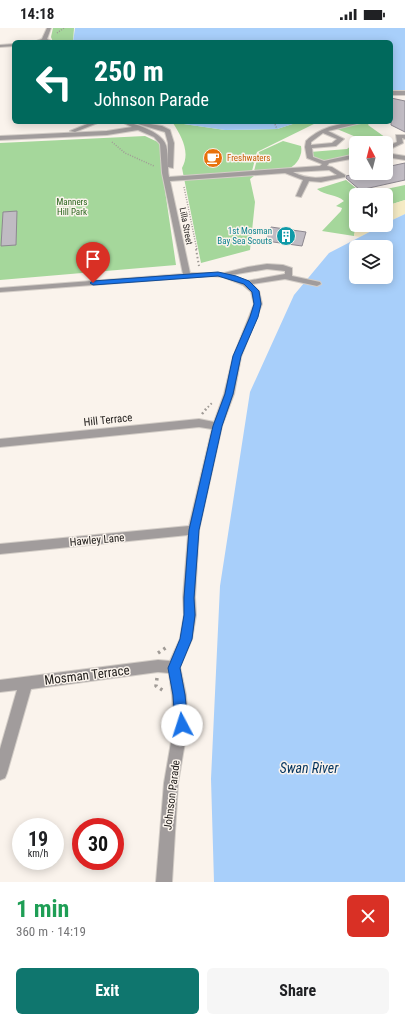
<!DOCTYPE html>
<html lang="en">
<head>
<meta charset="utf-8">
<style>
  body { margin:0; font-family:"Roboto Condensed",sans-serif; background:#f6f6f6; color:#202124; height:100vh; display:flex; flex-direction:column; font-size:15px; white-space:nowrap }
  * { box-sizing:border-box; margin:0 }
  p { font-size:13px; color:#757577 }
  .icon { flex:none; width:22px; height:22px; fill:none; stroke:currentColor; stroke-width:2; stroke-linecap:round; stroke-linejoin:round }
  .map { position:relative; height:854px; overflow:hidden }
  .details { display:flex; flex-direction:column; background:#fff; flex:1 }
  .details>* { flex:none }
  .banner { position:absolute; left:12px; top:12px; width:381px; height:84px; border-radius:6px; box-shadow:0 2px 10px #0003; background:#00695c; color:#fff; overflow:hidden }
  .needle { width:26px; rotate:353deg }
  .buttons { position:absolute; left:349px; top:108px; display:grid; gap:8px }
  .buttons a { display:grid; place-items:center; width:44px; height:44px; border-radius:6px; background:#fff; box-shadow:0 2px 10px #0003; font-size:20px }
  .speed { position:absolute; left:12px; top:790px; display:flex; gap:8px; font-size:20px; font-weight:700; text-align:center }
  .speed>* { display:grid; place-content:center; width:52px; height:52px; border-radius:50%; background:#fff; box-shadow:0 2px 10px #0003; line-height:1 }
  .speed small { font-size:10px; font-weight:400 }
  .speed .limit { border:6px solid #d22; background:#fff; color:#111 }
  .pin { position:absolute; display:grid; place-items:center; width:34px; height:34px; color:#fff; margin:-41px -17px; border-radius:50% 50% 50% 0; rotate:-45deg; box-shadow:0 0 4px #0007 }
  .pin .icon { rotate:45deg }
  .me { position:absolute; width:44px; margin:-22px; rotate:355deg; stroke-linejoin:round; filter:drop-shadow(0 0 3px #0008) }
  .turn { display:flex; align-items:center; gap:14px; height:84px; padding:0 16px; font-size:18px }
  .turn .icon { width:52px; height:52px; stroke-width:2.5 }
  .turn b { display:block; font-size:28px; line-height:34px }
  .round { display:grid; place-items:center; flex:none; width:42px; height:42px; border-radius:6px; background:#f6f6f6 }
  .summary { display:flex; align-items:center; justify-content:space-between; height:68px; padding:0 16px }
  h1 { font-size:24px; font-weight:700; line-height:30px; color:#1e9e55 }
  .action { display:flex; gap:8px; margin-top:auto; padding:8px 16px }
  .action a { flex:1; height:46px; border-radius:6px; background:#0f766e; color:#fff; font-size:16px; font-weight:700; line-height:46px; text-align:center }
  .action a+a { background:#f6f6f6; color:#202124 }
  .status { display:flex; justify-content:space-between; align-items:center; height:28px; padding:0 20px; background:#fff; direction:ltr }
  .status svg { height:11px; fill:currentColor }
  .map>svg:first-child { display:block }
  .green { fill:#a5d79b }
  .sand { fill:#f5ebc5 }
  .water { fill:#a8cffa; fill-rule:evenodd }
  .building { fill:#c0bbc3; stroke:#8d8890 }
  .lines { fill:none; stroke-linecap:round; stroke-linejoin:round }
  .minor-casing { stroke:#d3cdc7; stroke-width:2 }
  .path-far3 { stroke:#a09b96; stroke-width:1.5; stroke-dasharray:1 1.5; stroke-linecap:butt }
  .path-far2 { stroke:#a09b96; stroke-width:2; stroke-dasharray:1.5 2.5; stroke-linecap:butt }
  .path-far1 { stroke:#a09b96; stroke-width:2.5; stroke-dasharray:2 3; stroke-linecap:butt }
  .path { stroke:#a09b96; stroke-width:3.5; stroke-dasharray:2.5 4; stroke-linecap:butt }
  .minor { fill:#a19c9c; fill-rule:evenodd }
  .route { fill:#1a73e8; stroke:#114b97 }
  .labels { text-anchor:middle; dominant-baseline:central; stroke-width:3; stroke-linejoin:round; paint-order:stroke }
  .far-food-label { font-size:9px; fill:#c56008; stroke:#faf3ec; text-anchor:start }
  .far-park-label { font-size:9px; fill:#2a651d; stroke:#faf3ec }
  .far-street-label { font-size:9px; fill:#23201e; stroke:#faf3ec }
  .far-culture-label { font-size:9px; fill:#0d838f; stroke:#faf3ec; text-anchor:end }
  .street-label { font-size:11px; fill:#23201e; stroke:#faf3ec }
  .near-street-label { font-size:13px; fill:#23201e; stroke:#faf3ec }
  .near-water-label { font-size:14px; font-style:italic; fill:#03345f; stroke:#faf3ec }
</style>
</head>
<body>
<div class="status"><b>14:18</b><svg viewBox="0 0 49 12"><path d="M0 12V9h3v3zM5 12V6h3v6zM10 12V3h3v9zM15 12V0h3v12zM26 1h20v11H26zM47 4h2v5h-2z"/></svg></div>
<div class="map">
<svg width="405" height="854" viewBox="0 0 405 854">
  <rect width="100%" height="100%" fill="#faf3ec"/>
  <g class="green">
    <polygon points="53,0 74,0 73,14 53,14 51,9"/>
    <path d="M142 94H170L225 102 277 101 299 94H318L257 124 252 143 255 147 250 151 255 174 250 222 201 235 182 140C191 124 181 108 173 95L150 96Z"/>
    <path d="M366 94H370L368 97 389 112 383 115H356V125C342 129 325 137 312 128L310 124 347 121 356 114V109L337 101Z"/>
    <polygon points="145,108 162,116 163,149 176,237 0,252 0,115"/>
    <path d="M283 113 301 118C303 127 297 136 290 140L254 143 259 124Z"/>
    <path d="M346 152 363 166 405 157V172L386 178V167H356V197L354 208 322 203 341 183 342 180 336 178 344 173C337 166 325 168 317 161Z"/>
  </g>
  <g class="sand">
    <polygon points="405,172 405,186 386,195 386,178"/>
    <polygon points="356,197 383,197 360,209 354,208"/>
  </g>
  <g class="water">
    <polygon points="75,0 405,0 405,63 391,62 391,14 73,14"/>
    <polygon points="170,94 299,94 277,101 225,102"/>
    <path d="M405 186V854H214L211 751 220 558 250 364 294 267 329 225 383 197H386V195ZM356 219H386V249H356Z"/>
  </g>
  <g class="building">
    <polygon points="391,70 405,73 405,104 391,97"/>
    <polygon points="405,135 405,152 360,162 346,150 346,148 360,145 386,145 386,139"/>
    <polygon points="17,183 16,217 1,218 3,184"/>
    <polygon points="271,199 306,204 302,218 266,213"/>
  </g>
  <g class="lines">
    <g class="minor-casing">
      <g id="minor">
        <polygon points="47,0 51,0 47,11 53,14 34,14 42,11"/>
        <polygon points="14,16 14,18 0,19 0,17"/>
        <rect x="391" y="63" width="14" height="4"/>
        <polygon points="92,94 100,94 75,104 70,103"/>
        <path d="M122 94C134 94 160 104 165 115 169 122 167 140 169 149L320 138 322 136 307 130 305 119 306 113C321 98 344 94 365 94L328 103 344 111 336 118 312 120 313 129 324 133 356 126V130L329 135 327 138 332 139 345 147V149L321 154 309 153 301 169 296 168 303 152 285 145 170 153 190 245H224L248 239 267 236 283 237 292 240V248L320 254 321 256 317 258 285 251 252 256 259 263 262 276 241 329 234 366 222 398 199 502 195 569 196 587 192 611 180 639 186 667 188 697 178 755 172 854H156L164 755 174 697 172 667 169 645 158 644 31 661 7 745 5 750 0 752V721L17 662 0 664V652L158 632 170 633 180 611 184 587 183 569 188 507 0 526V516L189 498 212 401 199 399 0 419V411L199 391 214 394 224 366 233 329 254 276 251 264 243 257 223 249 211 248 0 264V260L183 246 162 145 160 116 154 109 138 102 107 107 0 112V108L107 103 132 99ZM323 105 337 111 332 115 311 117V114ZM329 142 337 147C322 150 308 152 293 144ZM267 241 285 243V246L247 253 231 247Z"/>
        <polygon points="138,94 162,98 170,102 174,115 173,140 168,139 168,115 165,104 138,96"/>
        <polygon points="396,107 405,107 405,111 402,110 403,115 386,123 386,119 397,114"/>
        <polygon points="386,125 405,128 405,132 386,129"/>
      </g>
    </g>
    <g class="path-far3">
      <polyline points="57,5 64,0"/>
      <polyline points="274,94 277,101"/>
      <polyline points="112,114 125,125 154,138"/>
      <polyline points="184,159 197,222"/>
    </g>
    <g class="path-far2">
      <polyline points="196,221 199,238"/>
      <polyline points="205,382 212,375"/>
    </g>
    <polyline class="path-far1" points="202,386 206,381"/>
    <g class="path">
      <polyline points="158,625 167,619"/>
      <polyline points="157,650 156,658 164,663"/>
    </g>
    <use href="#minor" class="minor"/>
  </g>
  <polygon class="route" points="218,244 236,248 249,253 259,263 261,276 258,289 241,328 233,366 222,398 199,502 194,570 195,587 192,611 180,640 185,667 188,697 186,701 182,703 177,701 175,697 173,667 168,640 180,611 184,587 184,570 189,502 213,398 225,366 233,328 250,289 254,276 252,264 244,256 218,248 93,257 90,255 93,253"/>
  <defs>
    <g id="cafe-disc" transform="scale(1)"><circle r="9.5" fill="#e8710a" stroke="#faf3ec"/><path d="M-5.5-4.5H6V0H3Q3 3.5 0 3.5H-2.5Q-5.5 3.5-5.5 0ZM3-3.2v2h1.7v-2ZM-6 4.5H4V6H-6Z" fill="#fff"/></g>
    <g id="building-disc" transform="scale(1)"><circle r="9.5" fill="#0f9aa8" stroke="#faf3ec"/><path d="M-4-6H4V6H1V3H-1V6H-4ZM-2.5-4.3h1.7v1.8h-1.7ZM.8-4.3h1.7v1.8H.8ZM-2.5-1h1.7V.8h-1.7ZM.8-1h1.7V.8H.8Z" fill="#fff"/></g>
  </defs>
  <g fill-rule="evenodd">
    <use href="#cafe-disc" x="213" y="130"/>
    <use href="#building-disc" x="286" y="208"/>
  </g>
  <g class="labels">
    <g class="far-food-label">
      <text x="227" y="130">Freshwaters</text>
    </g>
    <g class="far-park-label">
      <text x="72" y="174">Manners<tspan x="72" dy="10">Hill Park</tspan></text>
    </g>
    <g class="far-street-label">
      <text transform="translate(186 198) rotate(79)">Lilla Street</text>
    </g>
    <g class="far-culture-label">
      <text x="272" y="203">1st Mosman<tspan x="272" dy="10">Bay Sea Scouts</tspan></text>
    </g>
    <g class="street-label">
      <text transform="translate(108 392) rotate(-6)">Hill Terrace</text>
      <text transform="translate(97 512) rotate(-5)">Hawley Lane</text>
      <text transform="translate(172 767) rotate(-83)">Johnson Parade</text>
    </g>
    <g class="near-street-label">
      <text transform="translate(87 647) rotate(-7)">Mosman Terrace</text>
    </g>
    <g class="near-water-label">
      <text x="309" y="740">Swan River</text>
    </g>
  </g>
</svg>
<div class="buttons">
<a><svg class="needle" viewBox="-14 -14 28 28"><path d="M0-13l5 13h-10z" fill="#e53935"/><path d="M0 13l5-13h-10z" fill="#757577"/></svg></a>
<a><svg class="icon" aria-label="sound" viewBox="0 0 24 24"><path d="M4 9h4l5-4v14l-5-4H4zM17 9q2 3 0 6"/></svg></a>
<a><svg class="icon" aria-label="layers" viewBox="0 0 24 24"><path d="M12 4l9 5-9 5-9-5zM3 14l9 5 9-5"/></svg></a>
</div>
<div class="speed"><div>19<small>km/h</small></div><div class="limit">30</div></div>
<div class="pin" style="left:93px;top:255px;background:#d93025"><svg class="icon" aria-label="arrive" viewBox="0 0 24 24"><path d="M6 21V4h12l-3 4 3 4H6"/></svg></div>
<svg class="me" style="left:182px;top:697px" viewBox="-20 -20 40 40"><circle r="19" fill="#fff"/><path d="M0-13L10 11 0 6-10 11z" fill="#1a73e8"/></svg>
<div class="banner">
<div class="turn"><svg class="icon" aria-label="left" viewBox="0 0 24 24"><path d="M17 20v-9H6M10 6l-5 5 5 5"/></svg><div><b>250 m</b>Johnson Parade</div></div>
</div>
</div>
<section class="details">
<div class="summary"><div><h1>1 min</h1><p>360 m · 14:19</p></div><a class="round" style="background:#d93025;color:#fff"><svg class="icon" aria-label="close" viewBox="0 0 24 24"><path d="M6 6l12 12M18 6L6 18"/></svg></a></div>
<div class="action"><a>Exit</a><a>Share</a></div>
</section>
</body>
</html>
